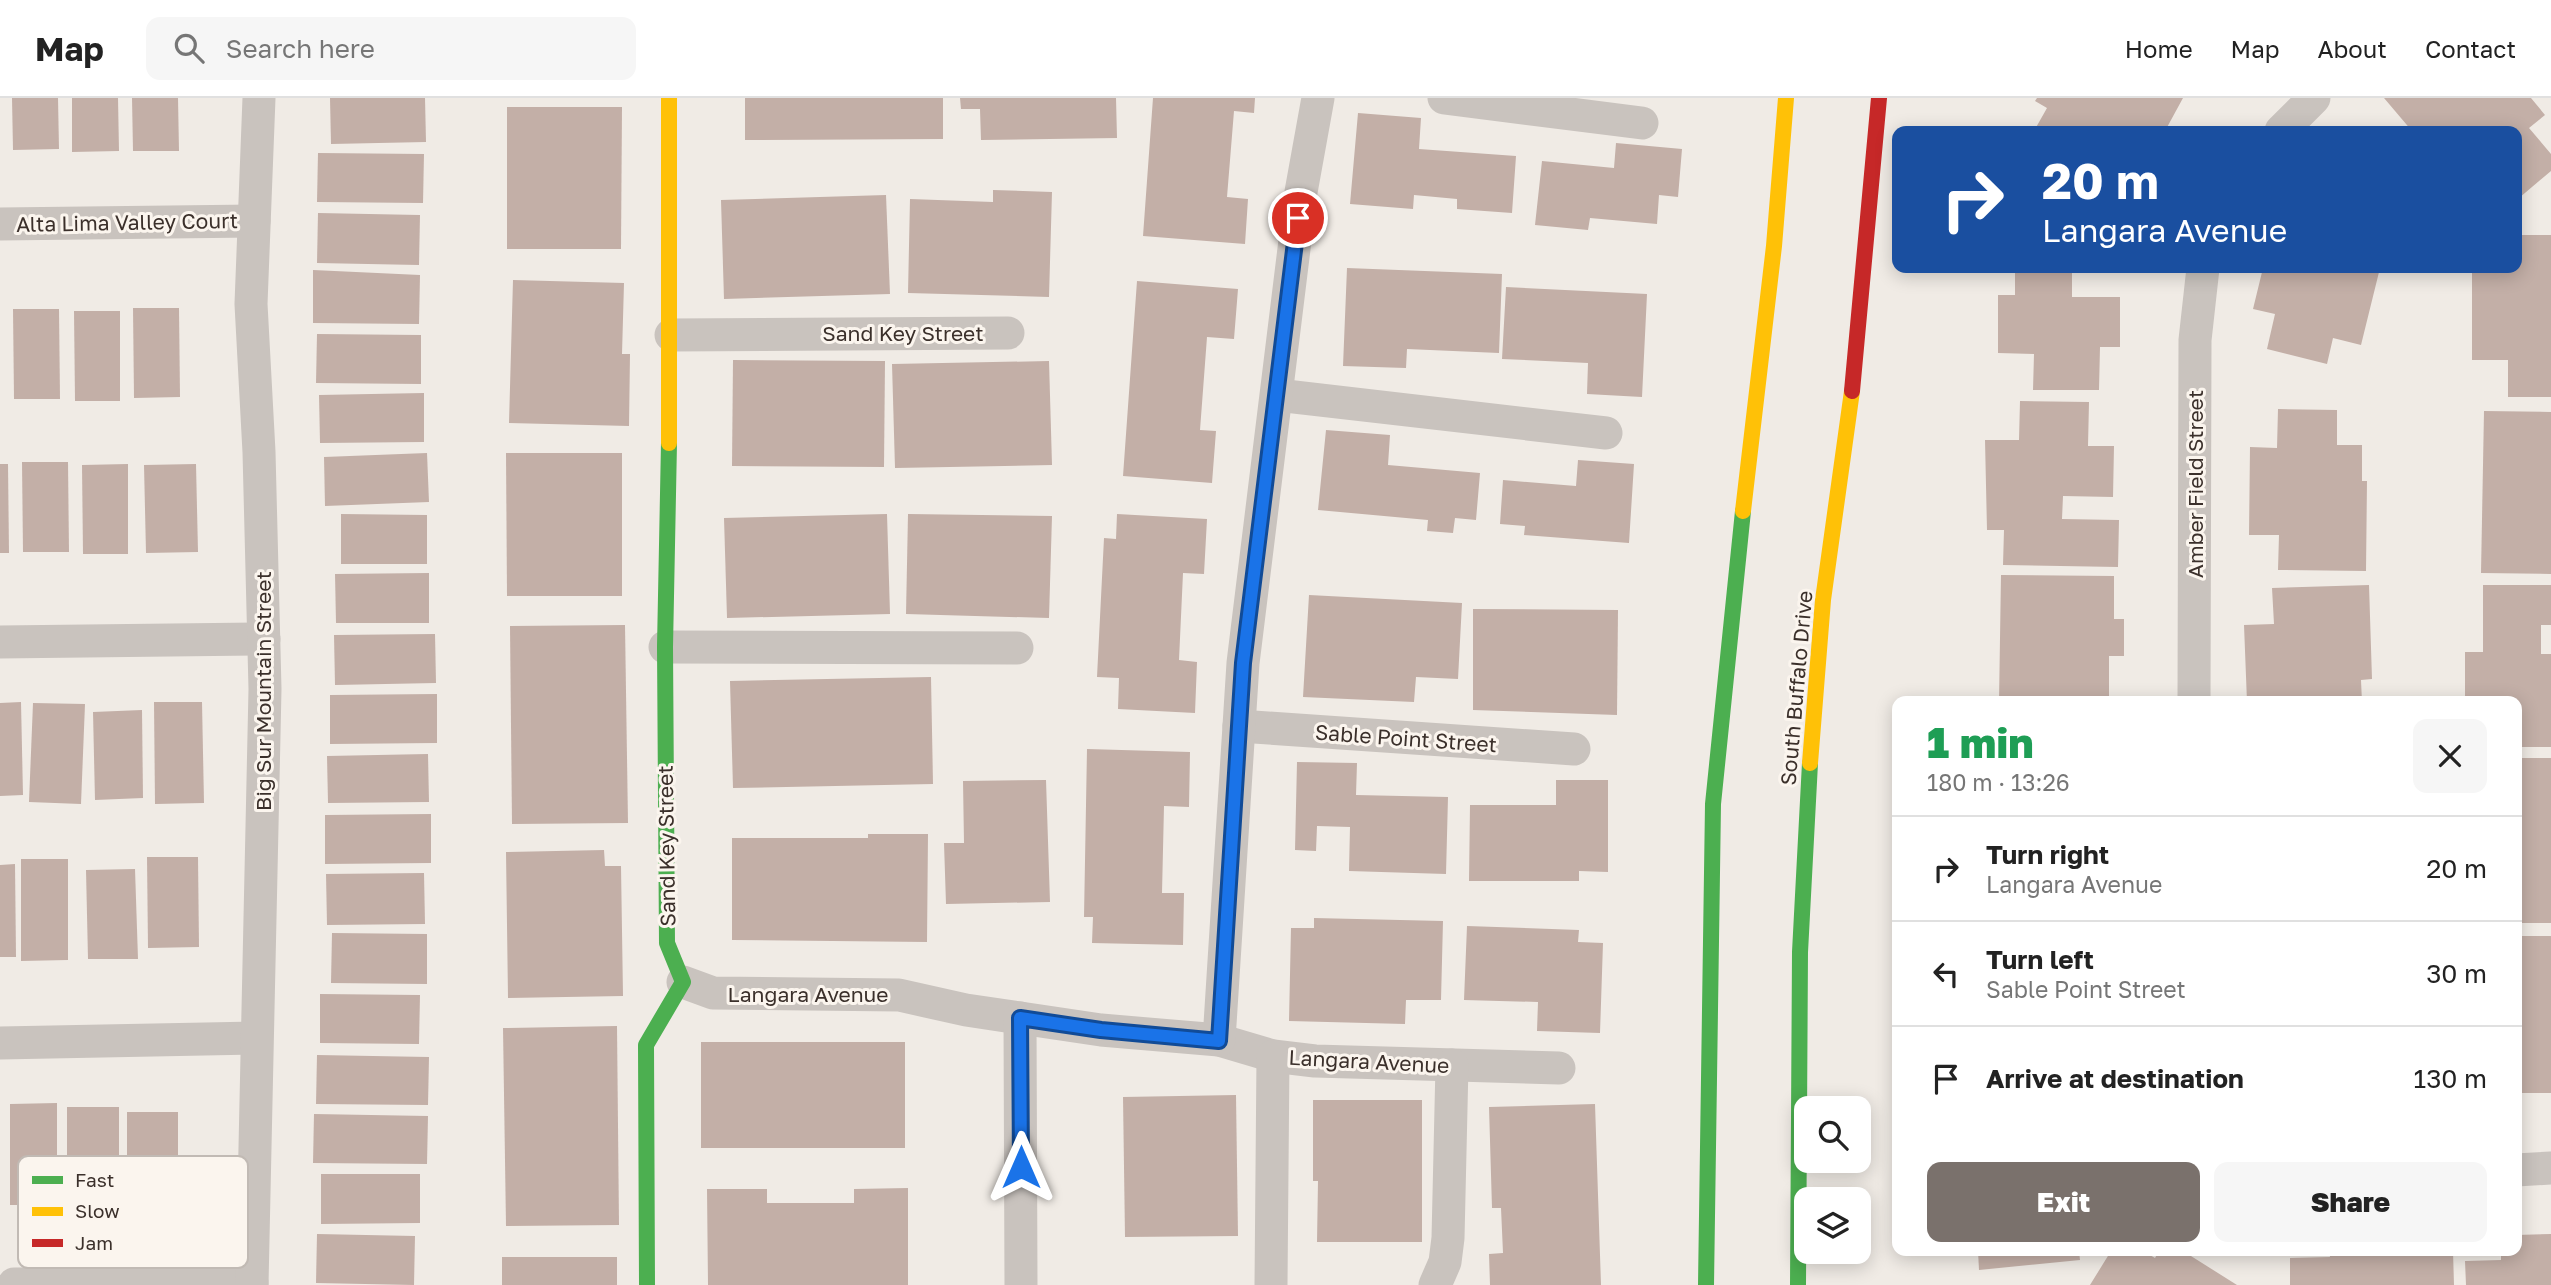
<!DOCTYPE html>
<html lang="en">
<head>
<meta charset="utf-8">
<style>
  body { margin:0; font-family:"Golos Text",sans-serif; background:#f6f6f6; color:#222; height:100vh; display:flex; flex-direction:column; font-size:26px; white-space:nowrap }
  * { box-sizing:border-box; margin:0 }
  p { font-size:23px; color:#767676 }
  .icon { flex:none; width:38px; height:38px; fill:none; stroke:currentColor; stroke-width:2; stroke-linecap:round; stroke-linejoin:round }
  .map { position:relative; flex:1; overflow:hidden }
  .panel { position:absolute; left:1892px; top:598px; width:630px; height:560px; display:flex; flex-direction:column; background:#fff; border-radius:14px; box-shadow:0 4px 18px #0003 }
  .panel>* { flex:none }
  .top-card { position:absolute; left:1892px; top:28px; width:630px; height:147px; border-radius:14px; box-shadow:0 4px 18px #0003; background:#1a4fa0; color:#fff; overflow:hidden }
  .tools { position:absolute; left:1794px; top:998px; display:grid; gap:14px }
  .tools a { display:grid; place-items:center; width:77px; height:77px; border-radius:14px; background:#fff; box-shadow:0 4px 18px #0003; font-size:35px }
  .pin { position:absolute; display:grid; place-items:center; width:60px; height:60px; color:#fff; margin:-30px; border:4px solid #fff; border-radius:50%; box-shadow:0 2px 7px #0007 }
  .me { position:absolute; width:77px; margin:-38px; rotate:0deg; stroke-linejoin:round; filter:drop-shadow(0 0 5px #0008) }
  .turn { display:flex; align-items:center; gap:24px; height:147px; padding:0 35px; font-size:32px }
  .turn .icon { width:91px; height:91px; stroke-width:2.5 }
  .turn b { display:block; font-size:49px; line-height:60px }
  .round { display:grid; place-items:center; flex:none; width:74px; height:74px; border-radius:14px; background:#f6f6f6 }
  .head { display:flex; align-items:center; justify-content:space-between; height:119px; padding:0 35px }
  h1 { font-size:42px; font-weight:800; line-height:52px; color:#1e9e55 }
  .button { display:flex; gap:14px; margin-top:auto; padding:14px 35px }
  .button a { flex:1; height:80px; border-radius:14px; background:#7a716c; color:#fff; font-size:28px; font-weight:800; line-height:80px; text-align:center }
  .button a+a { background:#f6f6f6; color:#222 }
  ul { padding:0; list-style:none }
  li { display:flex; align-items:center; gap:21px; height:105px; padding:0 35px; border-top:2px solid #e0e0e0 }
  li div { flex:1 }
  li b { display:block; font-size:26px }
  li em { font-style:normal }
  header { display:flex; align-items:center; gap:42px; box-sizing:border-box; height:98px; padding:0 35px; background:#fff; border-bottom:2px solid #e0e0e0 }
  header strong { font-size:33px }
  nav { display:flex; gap:38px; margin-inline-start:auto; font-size:24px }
  .search { width:490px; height:63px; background:#f6f6f6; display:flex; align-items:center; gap:18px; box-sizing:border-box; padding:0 24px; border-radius:14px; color:#767676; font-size:26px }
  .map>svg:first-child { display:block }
  .building { fill:#c3afa7 }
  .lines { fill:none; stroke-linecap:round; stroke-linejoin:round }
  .street { stroke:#c9c3be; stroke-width:33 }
  .fast { stroke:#4caf50; stroke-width:16 }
  .slow { stroke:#ffc107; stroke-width:16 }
  .jam { stroke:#c62828; stroke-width:16 }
  .route-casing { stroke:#114b97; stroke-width:18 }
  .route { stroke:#1a73e8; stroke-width:12 }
  .labels { text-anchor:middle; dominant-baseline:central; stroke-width:6; stroke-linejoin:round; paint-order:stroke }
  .street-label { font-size:21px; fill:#3b302b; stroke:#fbf5ee }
  .key { fill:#fbf5ee; stroke:#c1bab4; stroke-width:2 }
  .key-label { font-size:19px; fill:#3b302b }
</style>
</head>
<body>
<header>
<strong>Map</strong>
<div class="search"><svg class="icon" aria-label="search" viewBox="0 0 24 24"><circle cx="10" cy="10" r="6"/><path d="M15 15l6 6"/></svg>Search here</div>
<nav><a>Home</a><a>Map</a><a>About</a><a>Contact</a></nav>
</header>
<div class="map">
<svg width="2551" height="1187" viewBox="0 0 2551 1187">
  <rect width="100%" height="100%" fill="#f0ebe5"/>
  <g class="building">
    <polygon points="12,0 58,0 59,51 13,52"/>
    <polygon points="72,0 118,0 119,53 72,54"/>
    <polygon points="132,0 178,0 179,53 133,53"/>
    <polygon points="330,0 425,0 426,44 331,46"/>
    <polygon points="745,0 943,0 943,41 745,42"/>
    <polygon points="960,0 1116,0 1117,40 981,42 980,11 961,11"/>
    <polygon points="1153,0 1255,0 1254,15 1234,13 1227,99 1248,101 1245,146 1143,138"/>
    <polygon points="2037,0 2183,0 2165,33 2034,33 2047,10 2035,3"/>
    <polygon points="2384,0 2531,0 2545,17 2529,30 2551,56 2551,73 2519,100 2516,97 2516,33 2412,33"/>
    <polygon points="507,9 622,9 621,151 507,151"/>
    <polygon points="1358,15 1421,20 1419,51 1516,58 1512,115 1457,111 1457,101 1414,97 1413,111 1350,106"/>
    <polygon points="1616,45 1682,51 1678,99 1659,97 1657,126 1590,120 1588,132 1535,127 1542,63 1614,70"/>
    <polygon points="318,55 424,56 423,105 317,104"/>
    <polygon points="993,92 1052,94 1049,199 908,195 910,101 993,104"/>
    <polygon points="886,97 890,196 724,201 721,102"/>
    <polygon points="318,115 420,117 419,167 317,165"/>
    <polygon points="2516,137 2551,137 2551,299 2508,299 2508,262 2472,262 2472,175 2491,175 2491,170 2516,170"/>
    <polygon points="1347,170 1502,176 1499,255 1407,251 1406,270 1343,268"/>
    <polygon points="2015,170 2072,170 2072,199 2120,199 2120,249 2100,249 2099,292 2033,292 2034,256 1998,255 1998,197 2015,197"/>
    <polygon points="2263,170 2380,170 2361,247 2333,240 2327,266 2267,251 2275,216 2253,211"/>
    <polygon points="313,172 420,177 419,226 313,225"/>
    <polygon points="513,182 624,185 622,256 630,256 629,328 509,325"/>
    <polygon points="1137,183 1238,191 1234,241 1207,239 1200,332 1216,333 1212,385 1123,378"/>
    <polygon points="1506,189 1647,196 1642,299 1587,296 1588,265 1502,261"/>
    <polygon points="133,210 179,210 180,299 134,300"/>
    <polygon points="13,211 59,211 60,301 14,301"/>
    <polygon points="74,213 120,213 120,303 75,303"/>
    <polygon points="317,236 421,237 421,286 316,285"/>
    <polygon points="733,262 885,263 884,369 732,368"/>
    <polygon points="1049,263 1052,367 895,370 892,266"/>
    <polygon points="424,295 424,344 320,345 319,297"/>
    <polygon points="2020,303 2089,304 2088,348 2114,348 2113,399 2063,398 2062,421 2119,422 2118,469 2003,467 2004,432 1987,432 1985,342 2019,342"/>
    <polygon points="2278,311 2337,312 2337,347 2362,347 2362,383 2367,383 2366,473 2278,472 2279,437 2249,437 2250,349 2277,350"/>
    <polygon points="2484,313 2551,314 2551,476 2481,475"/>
    <polygon points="1326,332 1390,337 1388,367 1480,375 1476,422 1455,420 1453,435 1427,433 1428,422 1318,412"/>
    <polygon points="427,355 429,404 325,408 324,359"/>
    <polygon points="506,355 622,355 622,498 507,498"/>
    <polygon points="1578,362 1634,366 1629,445 1524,437 1525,428 1500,426 1503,382 1576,388"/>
    <polygon points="22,364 68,364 69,454 23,454"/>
    <polygon points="0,366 8,366 9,455 0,455"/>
    <polygon points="128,366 128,456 83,456 82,367"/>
    <polygon points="196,366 198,454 146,455 144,367"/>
    <polygon points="341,416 427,417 427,466 341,466"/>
    <polygon points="887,416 890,516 727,520 724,420"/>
    <polygon points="908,416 1052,418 1049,520 906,516"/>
    <polygon points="1117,416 1207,421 1204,476 1183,475 1179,562 1197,564 1195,615 1118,611 1119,580 1097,579 1104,440 1116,441"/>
    <polygon points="429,475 429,525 336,525 335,476"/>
    <polygon points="2001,477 2114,478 2114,521 2124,521 2124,558 2109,558 2109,604 1999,604"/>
    <polygon points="2369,487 2372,581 2361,582 2362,604 2247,604 2244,527 2274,526 2272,490"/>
    <polygon points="2483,487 2551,487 2551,527 2541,527 2541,556 2551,556 2551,649 2520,649 2520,609 2516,609 2516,604 2465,604 2465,554 2483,554"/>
    <polygon points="1309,497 1462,505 1458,581 1416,579 1414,604 1303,599"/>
    <polygon points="1473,511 1618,512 1617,617 1473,612"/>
    <polygon points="625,527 628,725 512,726 510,528"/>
    <polygon points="435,536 436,585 335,587 334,537"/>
    <polygon points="931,579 933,686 733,690 730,583"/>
    <polygon points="437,596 437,645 330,646 330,597"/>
    <polygon points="21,604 23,697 0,698 0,605"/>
    <polygon points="154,604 202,604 204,705 155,706"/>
    <polygon points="33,605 85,606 81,706 29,704"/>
    <polygon points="142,612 143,700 95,702 93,614"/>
    <polygon points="1087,651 1190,654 1189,709 1164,708 1162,795 1184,795 1183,847 1092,845 1093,819 1084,819"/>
    <polygon points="428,656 429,704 328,705 327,658"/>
    <rect x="2516" y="660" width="35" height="165"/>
    <polygon points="1297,664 1357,665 1356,697 1448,699 1446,776 1349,773 1350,729 1317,728 1316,753 1295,752"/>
    <polygon points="1046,682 1050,804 946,806 944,745 964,745 963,683"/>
    <polygon points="1556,682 1608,682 1608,774 1579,773 1579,783 1469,783 1470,707 1556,707"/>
    <polygon points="431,716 431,765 325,766 325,717"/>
    <polygon points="868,736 928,736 927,844 732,842 732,740 868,740"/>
    <polygon points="604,752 605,768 621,768 623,898 508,900 506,754"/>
    <polygon points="147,759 198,759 199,849 148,850"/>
    <polygon points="21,761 68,761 68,862 21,863"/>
    <polygon points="15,766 16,859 0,859 0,767"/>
    <polygon points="135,771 138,861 88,861 86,772"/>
    <polygon points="424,775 425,826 327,827 326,776"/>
    <polygon points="1314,820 1443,823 1441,902 1406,902 1405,926 1289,923 1291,830 1314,830"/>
    <polygon points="1467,828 1579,832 1578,844 1603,845 1600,935 1537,933 1538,904 1464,902"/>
    <polygon points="332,835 427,836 427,886 331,885"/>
    <rect x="2516" y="838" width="35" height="157"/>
    <polygon points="320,896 420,897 419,946 320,945"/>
    <polygon points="617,928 619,1127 506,1128 503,930"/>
    <rect x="701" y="944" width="204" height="106"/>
    <polygon points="317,957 429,959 428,1007 316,1006"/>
    <polygon points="1236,997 1238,1138 1125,1139 1123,999"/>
    <polygon points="1313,1002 1422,1002 1422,1144 1317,1144 1318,1083 1313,1083"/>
    <polygon points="57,1005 57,1107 10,1107 10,1006"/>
    <polygon points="1595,1006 1601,1187 1490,1187 1489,1156 1503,1155 1501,1110 1492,1110 1489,1009"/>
    <rect x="67" y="1009" width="52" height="100"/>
    <rect x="127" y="1014" width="51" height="93"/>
    <polygon points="314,1016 428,1018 427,1066 313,1065"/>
    <polygon points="321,1076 420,1076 420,1125 321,1126"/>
    <polygon points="908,1090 908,1187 708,1187 707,1091 767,1091 767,1105 854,1105 854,1091"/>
    <polygon points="317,1136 415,1138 414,1187 316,1185"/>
    <polygon points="2551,1136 2551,1187 2466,1187 2465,1163 2501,1162 2501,1153 2516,1153 2516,1137"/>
    <polygon points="1978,1153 2079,1153 2080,1162 1979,1172"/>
    <polygon points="2111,1153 2143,1153 2155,1160 2159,1153 2183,1153 2237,1187 2090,1187"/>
    <polygon points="2329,1153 2453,1153 2454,1187 2290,1187 2290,1160 2330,1159"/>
    <rect x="502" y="1159" width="115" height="28"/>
  </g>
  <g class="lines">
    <g class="street">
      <polyline points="1444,0 1642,25"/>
      <polyline points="2281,33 2314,0"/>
      <polyline points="0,126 254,123"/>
      <polyline points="671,237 1008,235"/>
      <polyline points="1277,297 1606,335"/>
      <polyline points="0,544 264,541"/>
      <polyline points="665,549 1017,550"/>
      <polyline points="2194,604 2195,242 2203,170"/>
      <polyline points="1239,628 1574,651"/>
      <polyline points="683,884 713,895 899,897 966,912 1101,932 1219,942 1273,958 1315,963 1559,970"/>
      <polyline points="1020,920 1021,1187"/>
      <polyline points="1219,942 1243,565 1301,94 1318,0"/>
      <polyline points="0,945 256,940"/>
      <polyline points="2516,1072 2551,1070"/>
      <polyline points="14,1186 252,1185"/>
      <polyline points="252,1187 265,591 259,354 251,206 259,0"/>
      <polyline points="1271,1187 1273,958"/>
      <polyline points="1435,1187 1445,1164 1448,1140 1452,967"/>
    </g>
    <g class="fast">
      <polyline points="647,1187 646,947 683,884 667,845 665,549 669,345"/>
      <polyline points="1706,1187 1713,706 1743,413"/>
      <polyline points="1798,1187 1800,854 1810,665"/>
    </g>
    <g class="slow">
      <polyline points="669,345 669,0"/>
      <polyline points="1743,413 1774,148 1786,0"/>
      <polyline points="1810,665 1823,502 1852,293"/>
    </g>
    <polyline class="jam" points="1852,293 1879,0"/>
  </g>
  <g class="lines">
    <g class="route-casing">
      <polyline id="route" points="1021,1069 1020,920 1101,932 1219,943 1243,565 1298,120"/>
    </g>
    <use href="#route" class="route"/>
  </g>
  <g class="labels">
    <g class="street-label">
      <text transform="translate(127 124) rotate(-1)">Alta Lima Valley Court</text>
      <text x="903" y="235">Sand Key Street</text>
      <text transform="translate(2195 386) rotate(-90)">Amber Field Street</text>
      <text transform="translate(1796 590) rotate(-85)">South Buffalo Drive</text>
      <text transform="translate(263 593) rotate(-90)">Big Sur Mountain Street</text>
      <text transform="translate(1406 640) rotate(4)">Sable Point Street</text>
      <text transform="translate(666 748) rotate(-91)">Sand Key Street</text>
      <text x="808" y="896">Langara Avenue</text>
      <text transform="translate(1369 963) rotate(3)">Langara Avenue</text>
    </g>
  </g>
  <rect x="18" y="1058" width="230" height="112" rx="10" class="key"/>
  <rect x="32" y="1078" width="31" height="8" fill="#4caf50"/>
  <rect x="32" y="1109" width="31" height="9" fill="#ffc107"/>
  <rect x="32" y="1141" width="31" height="8" fill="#c62828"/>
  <g class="key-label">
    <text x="75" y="1089">Fast</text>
    <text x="75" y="1120">Slow</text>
    <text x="75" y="1152">Jam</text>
  </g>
</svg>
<div class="tools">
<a><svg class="icon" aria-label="search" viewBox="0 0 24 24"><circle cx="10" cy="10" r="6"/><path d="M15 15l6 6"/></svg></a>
<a><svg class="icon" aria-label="layers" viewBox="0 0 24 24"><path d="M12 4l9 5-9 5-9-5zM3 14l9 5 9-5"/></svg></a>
</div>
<div class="pin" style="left:1298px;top:120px;background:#d93025"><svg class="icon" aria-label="arrive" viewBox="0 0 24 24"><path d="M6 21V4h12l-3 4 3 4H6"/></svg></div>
<svg class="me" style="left:1021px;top:1069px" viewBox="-20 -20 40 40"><path d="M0-17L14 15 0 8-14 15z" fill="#1a73e8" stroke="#fff" stroke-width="4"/></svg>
<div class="top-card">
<div class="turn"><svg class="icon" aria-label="right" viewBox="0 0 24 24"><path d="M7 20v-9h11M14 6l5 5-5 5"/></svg><div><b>20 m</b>Langara Avenue</div></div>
</div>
<section class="panel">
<div class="head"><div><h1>1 min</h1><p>180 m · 13:26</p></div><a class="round"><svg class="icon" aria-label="close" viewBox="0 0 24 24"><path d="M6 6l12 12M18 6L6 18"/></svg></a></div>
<ul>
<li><svg class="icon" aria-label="right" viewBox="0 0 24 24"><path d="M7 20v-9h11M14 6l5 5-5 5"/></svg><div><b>Turn right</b><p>Langara Avenue</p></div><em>20 m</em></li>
<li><svg class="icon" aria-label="left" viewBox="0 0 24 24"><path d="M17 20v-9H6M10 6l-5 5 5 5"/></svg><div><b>Turn left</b><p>Sable Point Street</p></div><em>30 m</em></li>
<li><svg class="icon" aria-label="arrive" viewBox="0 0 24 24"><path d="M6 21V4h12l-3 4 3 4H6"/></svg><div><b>Arrive at destination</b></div><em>130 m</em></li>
</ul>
<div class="button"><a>Exit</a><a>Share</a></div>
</section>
</div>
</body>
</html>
